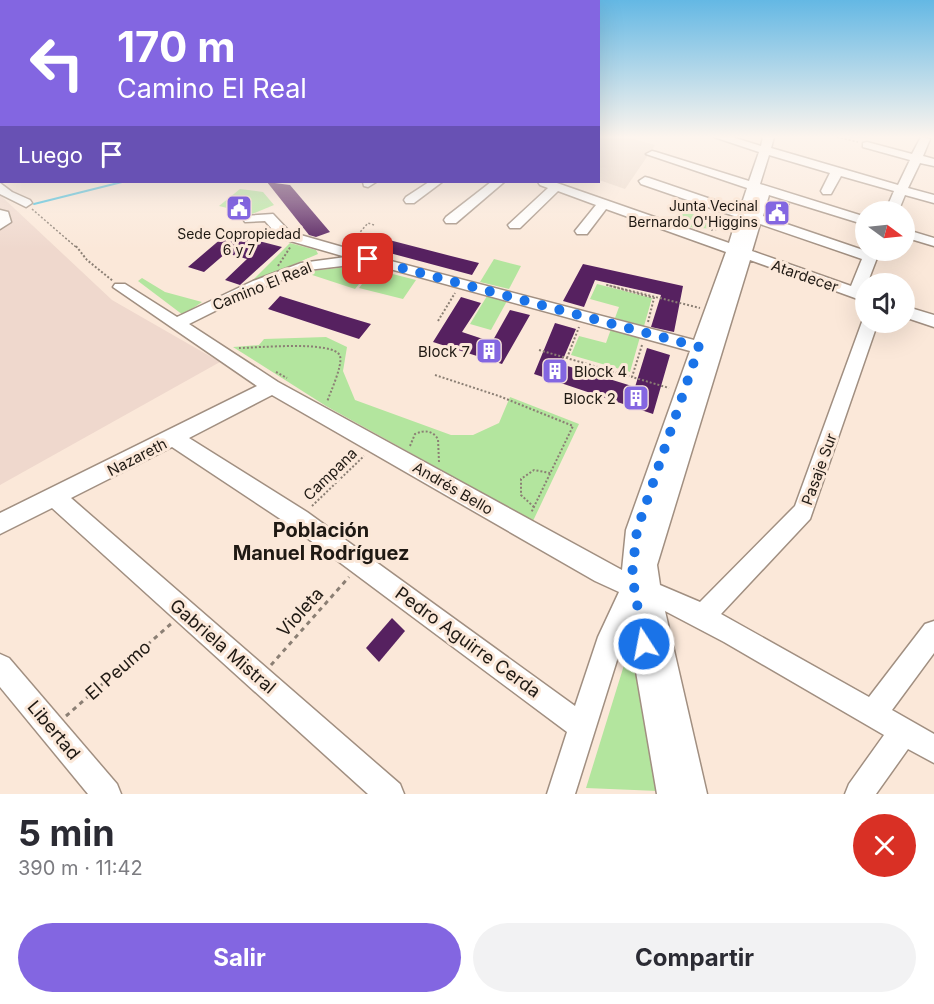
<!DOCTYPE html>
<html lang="es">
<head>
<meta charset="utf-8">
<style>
  body { margin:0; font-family:Inter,sans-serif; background:#f2f2f3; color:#2b2b33; height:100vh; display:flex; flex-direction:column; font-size:22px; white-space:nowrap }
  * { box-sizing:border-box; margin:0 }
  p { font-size:20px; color:#7c7c81 }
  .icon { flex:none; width:33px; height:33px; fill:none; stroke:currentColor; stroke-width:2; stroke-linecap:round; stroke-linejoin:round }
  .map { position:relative; height:794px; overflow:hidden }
  .details { display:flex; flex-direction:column; background:#fff; flex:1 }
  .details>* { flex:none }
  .top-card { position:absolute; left:0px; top:0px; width:600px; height:183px; box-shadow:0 6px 24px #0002; background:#8366e1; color:#fff; overflow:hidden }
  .needle { width:39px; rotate:105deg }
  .controls { position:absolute; left:855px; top:201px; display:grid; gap:12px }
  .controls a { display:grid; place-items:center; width:60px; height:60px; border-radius:50%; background:#fff; box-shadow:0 6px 24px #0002; font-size:30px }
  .pin { position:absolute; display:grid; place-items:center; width:51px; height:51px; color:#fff; margin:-26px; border-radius:12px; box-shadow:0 3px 9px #0006 }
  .me { position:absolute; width:66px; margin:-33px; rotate:349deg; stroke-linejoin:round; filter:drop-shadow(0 0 4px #0008) }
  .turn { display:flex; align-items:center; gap:21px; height:126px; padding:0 18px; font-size:27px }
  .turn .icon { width:78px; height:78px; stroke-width:2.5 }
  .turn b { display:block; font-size:42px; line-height:51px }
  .then { display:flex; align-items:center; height:57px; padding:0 18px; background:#0003; gap:12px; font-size:22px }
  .round { display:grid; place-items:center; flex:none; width:63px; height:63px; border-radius:32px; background:#f2f2f3 }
  .summary { display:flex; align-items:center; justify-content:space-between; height:102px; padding:0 18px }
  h1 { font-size:36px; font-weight:700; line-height:45px }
  .button { display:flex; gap:12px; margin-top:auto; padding:12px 18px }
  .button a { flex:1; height:69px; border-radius:36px; background:#8366e1; color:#fff; font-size:24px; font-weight:700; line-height:69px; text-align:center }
  .button a+a { background:#f2f2f3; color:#2b2b33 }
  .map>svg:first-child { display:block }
  .industrial { fill:#efd8cd }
  .education { fill:#e9d6c7 }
  .green { fill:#b3e59e }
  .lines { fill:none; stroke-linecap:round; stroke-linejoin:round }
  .stream { stroke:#3ebede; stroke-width:2 }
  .building { fill:#562160 }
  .minor-casing { stroke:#a18f81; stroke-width:3 }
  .path-far2 { stroke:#8b7f74; stroke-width:1.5; stroke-dasharray:2 2; stroke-linecap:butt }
  .path-far1 { stroke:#8b7f74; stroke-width:2; stroke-dasharray:2 2; stroke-linecap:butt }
  .path { stroke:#8b7f74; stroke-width:3; stroke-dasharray:4.5 4.5; stroke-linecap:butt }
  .minor { fill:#fff; fill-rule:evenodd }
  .route { stroke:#1a73e8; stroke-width:10; stroke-dasharray:0 18 }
  .labels { text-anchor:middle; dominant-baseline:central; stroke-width:6; stroke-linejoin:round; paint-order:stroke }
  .far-poi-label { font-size:14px; fill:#1f1913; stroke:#fbe8d9; text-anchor:end }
  .street-label { font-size:15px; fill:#1f1913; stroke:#fbe8d9 }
  .poi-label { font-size:15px; fill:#1f1913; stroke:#fbe8d9; text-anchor:end }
  .near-street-label { font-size:18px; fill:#1f1913; stroke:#fbe8d9 }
  .near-neighbourhood-label { font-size:20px; font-weight:bold; fill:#1f1913; stroke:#fbe8d9 }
</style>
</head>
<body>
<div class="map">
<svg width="934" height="794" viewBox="0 0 934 794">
  <rect width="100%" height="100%" fill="#fbe8d9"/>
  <polygon class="industrial" points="0,195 112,300 220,362 0,485"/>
  <polygon class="education" points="599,137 627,137 655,145 625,189 599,180"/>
  <g class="green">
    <polygon points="240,189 263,192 274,205 252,214 219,206"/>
    <polygon points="684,211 724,225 734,225 735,227 714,229 675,226"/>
    <polygon points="290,243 316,250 318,254 250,283"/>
    <polygon points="494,259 521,266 509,289 480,282"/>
    <polygon points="356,266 373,267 355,289 303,272"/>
    <polygon points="373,269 416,280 403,299 359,288"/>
    <polygon points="142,278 165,292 202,302 183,315 138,281"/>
    <polygon points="597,284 652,298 644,326 615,318 619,307 590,299"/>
    <polygon points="487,296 507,301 491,330 470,324"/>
    <polygon points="611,329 640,337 630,372 571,355 579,336 606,343"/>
    <polygon points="326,337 347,347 343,371 355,400 451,435 473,435 499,423 510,397 579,424 533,521 326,406 233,347 259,345 264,339"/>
    <polygon points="633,624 658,791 586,788 629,649"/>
  </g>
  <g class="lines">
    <g class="stream">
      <polyline points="847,137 867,137"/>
      <polyline points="34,204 122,182"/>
    </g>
  </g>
  <g class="building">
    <polygon points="267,182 290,185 330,232 316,237 309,235"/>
    <polygon points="779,200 790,204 780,219 769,216"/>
    <polygon points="229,232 244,237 282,247 240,285 225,280 247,259 226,253 204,272 188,267"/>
    <polygon points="366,234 451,256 479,263 472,275 356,244"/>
    <polygon points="583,264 683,286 674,332 651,327 661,295 595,280 584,307 563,301"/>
    <polygon points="280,296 341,315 371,324 359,339 268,309"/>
    <polygon points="461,297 481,303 462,332 492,342 510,310 530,315 502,364 433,342"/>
    <polygon points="555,323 576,329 561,364 635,387 647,348 670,355 653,414 534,374"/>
    <polygon points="392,618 405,631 379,662 366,648"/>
  </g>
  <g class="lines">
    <g class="minor-casing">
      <g id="minor">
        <path d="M714 137H732L761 146 763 137H774L771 148 898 185 910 160 863 147V143L867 142 912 154 921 137 930 139 923 156 934 159V166L920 163 908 188 934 195V203L905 195 898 212H885L894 191 841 176 831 194H823L821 191 830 173 769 155 760 184 866 217V225L769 195 763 216 866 251 880 250 867 284H866V302L750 260 657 565 660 585 700 602 795 506 862 322 866 318V322H878L810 519 721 614 869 697 925 624 934 621V653L892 710 934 734V763L908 749 876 794H845L849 784 884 735 724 642 665 611 707 794H657L628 625 575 794H547L567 732 291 526 172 447 71 498 400 784 404 794H368L52 508 0 534V513L257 386 113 287 115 284H125L177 317 253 281 301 263 346 257 280 238 265 221 245 222 243 219 245 216 273 214 290 232 360 252 362 255H368L694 340 726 252 606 209 587 234H577L575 231 596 205 558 191 520 228H510L508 225 548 188 540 185 538 182H554L729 243 737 217 641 184 639 181 645 177 649 178 740 209 747 188 646 154 652 151 656 152 749 181 759 152ZM760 224 862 259 851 286 752 251ZM368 263 690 351 626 530 622 570 278 382 189 324 263 287 308 270ZM272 395 595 581 619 592 598 637 575 706 307 512 189 438Z"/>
        <polygon points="363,182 376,182 368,187 364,186"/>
        <polygon points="429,182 442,182 414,203 406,203 404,200 406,197"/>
        <polygon points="491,182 504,182 456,223 446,223 444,220 446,217"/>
        <polygon points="0,183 12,192 30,200 32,203 26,207 0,194"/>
        <polygon points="0,210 8,212 11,222 0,229"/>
        <polygon points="904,229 934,238 934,246 904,237"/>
        <polygon points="904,306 934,315 934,327 904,317"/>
        <polygon points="0,654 9,658 117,784 121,794 88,794 0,687"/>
      </g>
    </g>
    <g class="path-far2">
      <polyline points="837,137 858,142"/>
      <polyline points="32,209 77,248"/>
      <polyline points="711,230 727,228"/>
      <polyline points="350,244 368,223 374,225"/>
    </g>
    <g class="path-far1">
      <polyline points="76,246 87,260 113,281"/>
      <polyline points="278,266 291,246"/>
      <polyline points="438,321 455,293"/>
      <polyline points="648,322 654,298 607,285 700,308"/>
      <polyline points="642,345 632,377 669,388"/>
      <path d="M239 348C256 348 335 340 340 356 343 365 330 393 327 402"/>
      <polyline points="539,350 632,377"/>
      <polyline points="567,358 579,327"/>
      <polyline points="276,372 287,378"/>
      <polyline points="435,375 499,396 573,426 531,513"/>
      <path d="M410 446 415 434C424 430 432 430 438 439L439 462"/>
      <polyline points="312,506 364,456"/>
      <polyline points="534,507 521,495 521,479 534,470 550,473"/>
    </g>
    <g class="path">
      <polyline points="271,665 349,577"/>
      <polyline points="66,716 172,623"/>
    </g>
    <use href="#minor" class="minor"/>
  </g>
  <linearGradient id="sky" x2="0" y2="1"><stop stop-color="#64b8e4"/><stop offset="0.55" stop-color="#fdf5ee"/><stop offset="1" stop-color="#fdf5ee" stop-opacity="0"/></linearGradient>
  <rect width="934" height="249" fill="url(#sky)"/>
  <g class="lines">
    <polyline class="route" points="368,259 699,347 637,530 632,575 644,644"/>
  </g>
  <defs>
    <g id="civic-square" transform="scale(1.35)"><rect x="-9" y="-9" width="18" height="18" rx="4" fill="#8366e1" stroke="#fbe8d9"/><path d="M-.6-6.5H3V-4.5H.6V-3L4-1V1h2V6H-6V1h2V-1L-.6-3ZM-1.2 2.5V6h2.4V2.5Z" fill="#fff"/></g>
    <g id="building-square" transform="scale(1.35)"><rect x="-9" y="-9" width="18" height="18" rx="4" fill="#8366e1" stroke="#fbe8d9"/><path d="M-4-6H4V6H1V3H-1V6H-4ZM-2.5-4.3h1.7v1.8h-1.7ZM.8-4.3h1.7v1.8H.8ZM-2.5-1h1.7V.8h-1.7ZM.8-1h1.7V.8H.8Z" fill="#fff"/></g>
  </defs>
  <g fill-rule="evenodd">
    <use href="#civic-square" x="239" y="208"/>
    <use href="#civic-square" x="777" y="213"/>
    <use href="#building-square" x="489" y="351"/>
    <use href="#building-square" x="555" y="371"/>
    <use href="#building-square" x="636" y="398"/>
  </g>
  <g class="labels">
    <g class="far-poi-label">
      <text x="758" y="205">Junta Vecinal<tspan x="758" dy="16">Bernardo O'Higgins</tspan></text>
      <text x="239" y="233" text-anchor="middle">Sede Copropiedad<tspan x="239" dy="16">6 y 7</tspan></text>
    </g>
    <g class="street-label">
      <text transform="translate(805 276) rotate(19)">Atardecer</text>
      <text transform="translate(262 286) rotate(-22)">Camino El Real</text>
      <text transform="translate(137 457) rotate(-27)">Nazareth</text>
      <text transform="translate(819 469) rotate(-70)">Pasaje Sur</text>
      <text transform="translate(330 474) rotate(-44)">Campana</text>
      <text transform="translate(453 488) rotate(30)">Andrés Bello</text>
    </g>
    <g class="poi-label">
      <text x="470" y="351">Block 7</text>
      <text x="574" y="371" text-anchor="start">Block 4</text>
      <text x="616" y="398">Block 2</text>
    </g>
    <g class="near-street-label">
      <text transform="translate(300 612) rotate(-48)">Violeta</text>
      <text transform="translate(468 642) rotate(36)">Pedro Aguirre Cerda</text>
      <text transform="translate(223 646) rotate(41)">Gabriela Mistral</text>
      <text transform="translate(118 670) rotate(-41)">El Peumo</text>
      <text transform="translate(54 730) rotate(50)">Libertad</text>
    </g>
    <g class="near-neighbourhood-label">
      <text x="321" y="530">Población<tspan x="321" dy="23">Manuel Rodríguez</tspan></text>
    </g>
  </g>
</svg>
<div class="controls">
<a><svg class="needle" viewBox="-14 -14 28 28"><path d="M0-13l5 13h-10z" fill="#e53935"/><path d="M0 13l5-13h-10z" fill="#7c7c81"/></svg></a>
<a><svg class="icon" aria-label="sound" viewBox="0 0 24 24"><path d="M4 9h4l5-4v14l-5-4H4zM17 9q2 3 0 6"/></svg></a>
</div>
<div class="pin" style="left:368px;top:259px;background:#d93025"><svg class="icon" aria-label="arrive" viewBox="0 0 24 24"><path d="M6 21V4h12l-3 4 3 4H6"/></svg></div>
<svg class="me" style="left:644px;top:644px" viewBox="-20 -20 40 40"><circle r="17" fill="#1a73e8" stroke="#fff" stroke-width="3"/><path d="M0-11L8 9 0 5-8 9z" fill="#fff"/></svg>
<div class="top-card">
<div class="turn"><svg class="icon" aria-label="left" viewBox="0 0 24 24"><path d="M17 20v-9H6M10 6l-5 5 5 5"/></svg><div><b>170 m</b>Camino El Real</div></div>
<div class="then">Luego<svg class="icon" aria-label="arrive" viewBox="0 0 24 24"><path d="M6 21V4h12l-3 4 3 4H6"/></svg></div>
</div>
</div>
<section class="details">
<div class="summary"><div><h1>5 min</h1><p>390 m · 11:42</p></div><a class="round" style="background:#d93025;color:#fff"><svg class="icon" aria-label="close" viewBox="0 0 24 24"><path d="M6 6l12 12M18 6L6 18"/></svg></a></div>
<div class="button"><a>Salir</a><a>Compartir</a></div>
</section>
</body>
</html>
